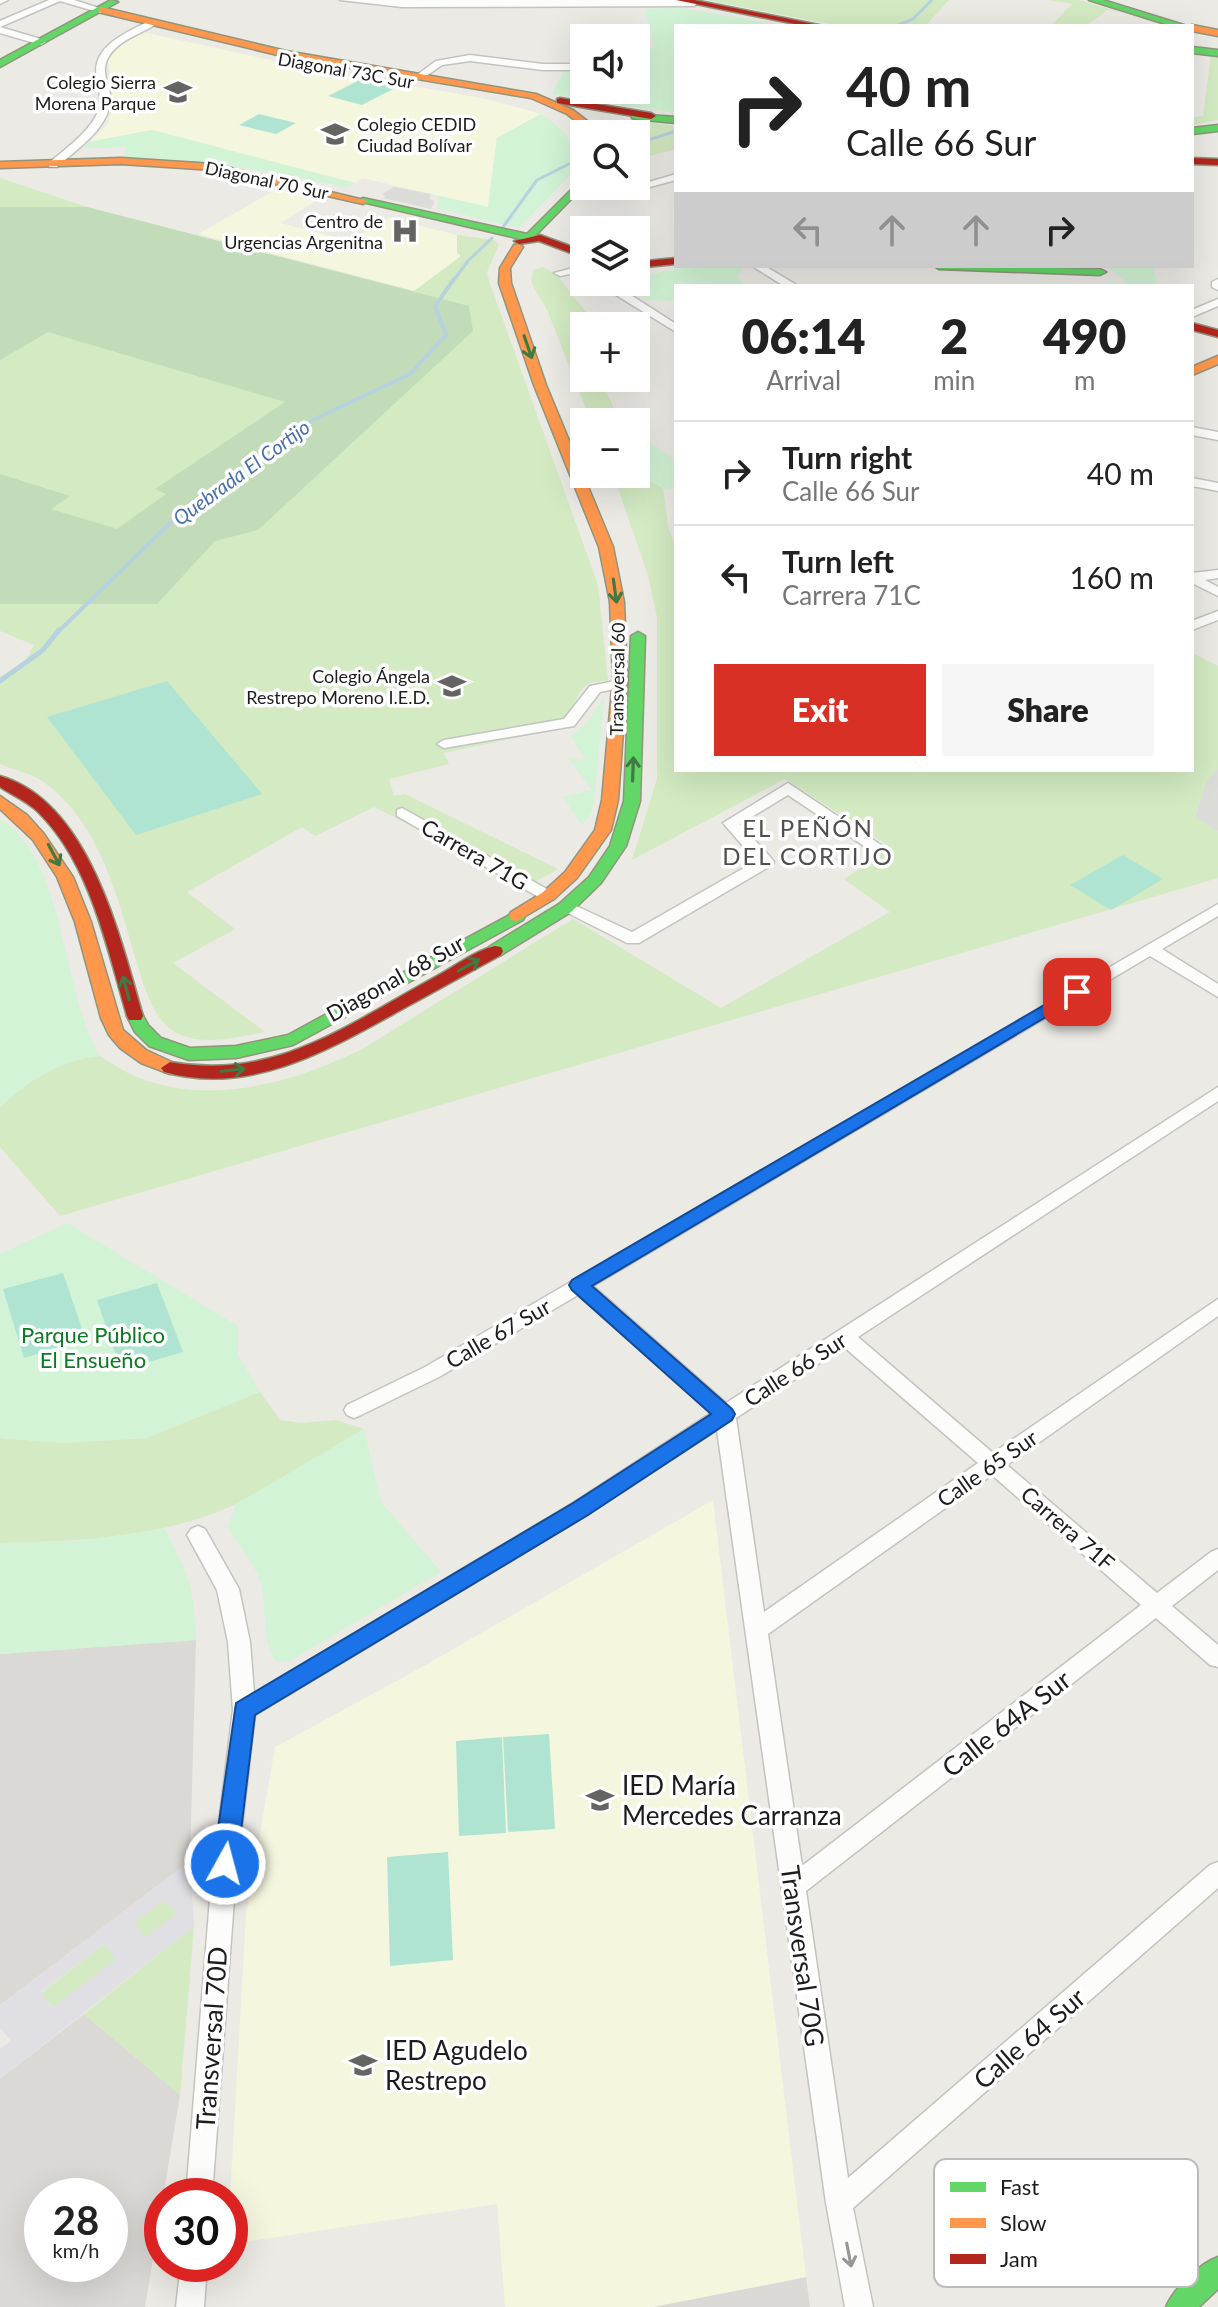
<!DOCTYPE html>
<html lang="en">
<head>
<meta charset="utf-8">
<style>
  body { margin:0; font-family:Lato,sans-serif; background:#f6f6f6; color:#222; height:100vh; display:flex; flex-direction:column; font-size:30px; white-space:nowrap }
  * { box-sizing:border-box; margin:0 }
  p { font-size:26px; color:#767676 }
  .icon { flex:none; width:44px; height:44px; fill:none; stroke:currentColor; stroke-width:2; stroke-linecap:round; stroke-linejoin:round }
  .map { position:relative; flex:1; overflow:hidden }
  .panel { position:absolute; left:674px; top:284px; width:520px; height:488px; display:flex; flex-direction:column; background:#fff; border-radius:0px; box-shadow:0 8px 32px #0002 }
  .panel>* { flex:none }
  .top-card { position:absolute; left:674px; top:24px; width:520px; height:244px; border-radius:0px; box-shadow:0 8px 32px #0002; background:#fff; color:#222; overflow:hidden }
  .tools { position:absolute; left:570px; top:24px; display:grid; gap:16px }
  .tools a { display:grid; place-items:center; width:80px; height:80px; border-radius:0px; background:#fff; box-shadow:0 8px 32px #0002; font-size:40px }
  .speed { position:absolute; left:24px; top:2178px; display:flex; gap:16px; font-size:40px; font-weight:700; text-align:center }
  .speed>* { display:grid; place-content:center; width:104px; height:104px; border-radius:50%; background:#fff; box-shadow:0 8px 32px #0002; line-height:1 }
  .speed small { font-size:20px; font-weight:400 }
  .speed .limit { border:12px solid #d22; background:#fff; color:#111 }
  .pin { position:absolute; display:grid; place-items:center; width:68px; height:68px; color:#fff; margin:-34px; border-radius:16px; box-shadow:0 4px 12px #0006 }
  .me { position:absolute; width:88px; margin:-44px; rotate:7deg; stroke-linejoin:round; filter:drop-shadow(0 0 6px #0008) }
  .turn { display:flex; align-items:center; gap:28px; height:168px; padding:0 40px; font-size:36px }
  .turn .icon { width:104px; height:104px; stroke-width:2.5 }
  .turn b { display:block; font-size:56px; line-height:68px }
  .lanes { display:flex; align-items:center; height:76px; padding:0 40px; background:#0003; justify-content:center; gap:40px; direction:ltr }
  .lanes .off { opacity:.35 }
  .eta { display:flex; justify-content:space-evenly; align-items:center; height:136px; text-align:center }
  .eta b { font-size:48px; font-weight:800; line-height:56px }
  .action { display:flex; gap:16px; margin-top:auto; padding:16px 40px }
  .action a { flex:1; height:92px; border-radius:0px; background:#d93025; color:#fff; font-size:32px; font-weight:800; line-height:92px; text-align:center }
  .action a+a { background:#f6f6f6; color:#222 }
  ul { padding:0; list-style:none }
  li { display:flex; align-items:center; gap:24px; height:104px; padding:0 40px; border-top:2px solid #e0e0e0 }
  li div { flex:1 }
  li b { display:block; font-size:30px }
  li em { font-style:normal }
  .map>svg:first-child { display:block }
  .residential { fill:#dad9d6; fill-rule:evenodd }
  .education { fill:#f4f6de }
  .grass { fill:#d3eac2 }
  .forest { fill:#c2dbb9 }
  .park { fill:#d2f3d5 }
  .pitch { fill:#afe4d3 }
  .parking { fill:#dbdbd8 }
  .plaza { fill:#e0dfe4; fill-rule:evenodd }
  .lines { fill:none; stroke-linecap:round; stroke-linejoin:round }
  .stream-far2 { stroke:#b7d2df; stroke-width:3 }
  .stream-far1 { stroke:#b7d2df; stroke-width:4 }
  .stream { stroke:#b7d2df; stroke-width:5 }
  .street-casing { stroke:#c3c3c1; stroke-width:3 }
  .fast-casing { stroke:#90957c; stroke-width:3 }
  .slow-casing { stroke:#90957c; stroke-width:3 }
  .jam-casing { stroke:#90957c; stroke-width:3 }
  .street { fill:#fcfcfb; fill-rule:evenodd }
  .fast { fill:#63d668; fill-rule:evenodd }
  .slow { fill:#ff974d; fill-rule:evenodd }
  .jam { fill:#b3261e; fill-rule:evenodd }
  .oneway { stroke:#407942 }
  .oneway2 { stroke:#979797 }
  .route { fill:#1a73e8; stroke:#114b97; stroke-width:2 }
  .labels { text-anchor:middle; dominant-baseline:central; stroke-width:7; stroke-linejoin:round; paint-order:stroke }
  .far-street-label { font-size:18px; fill:#1c1c1c; stroke:#fff }
  .far-poi-label { font-size:18px; fill:#1c1c1c; stroke:#fff; text-anchor:end }
  .far-water-label { font-size:20px; font-style:italic; fill:#486fad; stroke:#fff }
  .street-label { font-size:22px; fill:#1c1c1c; stroke:#fff }
  .park-label { font-size:22px; fill:#0a7b20; stroke:#fff }
  .neighbourhood-label { font-size:24px; letter-spacing:2px; fill:#4f4f4f; stroke:#fff }
  .near-street-label { font-size:26px; fill:#1c1c1c; stroke:#fff }
  .near-poi-label { font-size:26px; fill:#1c1c1c; stroke:#fff; text-anchor:start }
  .key { fill:#fff; stroke:#bbb; stroke-width:2 }
  .key-label { font-size:22px; fill:#1c1c1c }
</style>
</head>
<body>
<div class="map">
<svg width="1218" height="2307" viewBox="0 0 1218 2307">
  <rect width="100%" height="100%" fill="#ebeae5"/>
  <g class="residential">
    <polygon points="196,1640 190,1861 0,2005 0,1654"/>
    <path d="M84 2014 180 2095 145 2307H0V2079ZM42 2196H110V2264H42Z"/>
    <polygon points="806,2277 810,2307 653,2307"/>
  </g>
  <g class="education">
    <polygon points="143,32 284,63 487,99 541,114 497,138 488,207 362,178 355,183 152,130 89,142 107,125 113,107 108,59 116,48"/>
    <polygon points="277,189 319,199 281,223 350,241 389,218 457,235 457,253 462,255 415,291 198,234"/>
    <polygon points="713,1500 806,2277 653,2307 505,2307 497,2204 230,2244 230,2196 246,1914 275,1747 424,1666"/>
  </g>
  <g class="grass">
    <polygon points="706,0 949,0 925,26 840,26"/>
    <polygon points="1049,0 1078,0 1124,13 1108,10 1086,26 1051,26 1072,4"/>
    <polygon points="1211,56 1218,57 1218,120 1192,125 1192,117 1203,116"/>
    <polygon points="642,121 676,126 676,149 636,160 636,134 614,134 611,129 629,122"/>
    <path d="M0 178 87 207 414 291 461 256 457 253V235L494 240 499 245 487 272 489 281 598 585 608 680C602 681 593 682 588 684 573 693 575 717 557 729L444 753 449 764 389 779 394 796 405 794 558 869 529 885 374 807 315 836 302 827 187 892 235 929 173 963 265 1032C237 1037 202 1047 175 1032 154 1020 146 992 139 970 119 904 103 826 45 783 33 774 14 770 0 764V677L26 660 34 645 0 631Z"/>
    <polygon points="543,267 557,275 586,312 584,378 600,378 620,422 591,422 548,312 531,282 533,270"/>
    <path d="M636 433 643 438 641 476 663 488 668 526 676 548V770H1192V653L1218 666V769L1206 782 1195 816 1218 831V878L60 1216 0 1147V1108C28 1080 60 1060 100 1056 110 1062 121 1070 132 1075 207 1108 295 1083 364 1048L573 919 721 1008 890 912 844 879 892 848 785 779 632 860 657 779V617L648 575 613 474H636Z"/>
    <path d="M260 1392 280 1420 301 1423 336 1420 364 1429C322 1453 280 1484 236 1504 162 1538 80 1541 0 1543V1438L63 1443 146 1438Z"/>
    <polygon points="164,1900 176,1914 146,1938 133,1923"/>
    <polygon points="194,1926 180,2095 84,2014"/>
    <polygon points="104,1944 117,1959 53,2008 41,1993"/>
  </g>
  <polygon class="forest" points="0,207 87,207 469,306 473,331 258,530 215,541 157,604 0,604 0,474 70,496 51,509 117,529 166,494 155,489 285,402 48,332 0,360"/>
  <g class="park">
    <polygon points="681,8 787,26 676,26 676,113 552,94 565,69 584,68 584,90 636,90 636,49 654,48 645,9"/>
    <path d="M541 114C564 129 581 146 571 174L519 228 437 208 439 196 488 207 497 138Z"/>
    <path d="M152 130 355 183 347 188C272 172 201 158 124 157L126 147 82 148 89 142Z"/>
    <polygon points="691,266 729,266 743,269 737,277 746,286 676,286 676,301 646,300 632,289 639,277"/>
    <polygon points="1108,266 1153,266 1158,286 1130,286"/>
    <polygon points="643,438 676,461 676,490 663,488 641,476"/>
    <polygon points="604,697 594,802 590,815 582,825 563,797 592,790 568,757 586,761 571,736 587,723"/>
    <path d="M0 819C66 858 62 995 100 1056 60 1060 28 1080 0 1108Z"/>
    <polygon points="67,1223 238,1326 238,1355 260,1392 146,1438 63,1443 0,1438 0,1254"/>
    <path d="M364 1429 381 1502 441 1572 289 1661 277 1662C261 1641 267 1613 262 1588 257 1564 239 1548 228 1527L236 1504Z"/>
    <path d="M165 1529C188 1575 195 1588 196 1640L0 1654V1543L76 1541Z"/>
  </g>
  <g class="pitch">
    <polygon points="364,78 397,87 362,105 328,96"/>
    <polygon points="259,114 296,123 276,134 239,125"/>
    <polygon points="167,681 262,794 136,835 47,717"/>
    <polygon points="1123,855 1163,879 1111,910 1070,885"/>
    <polygon points="63,1273 86,1340 24,1358 3,1289"/>
    <polygon points="157,1283 183,1352 121,1370 97,1300"/>
    <polygon points="549,1734 555,1829 508,1832 503,1737"/>
    <polygon points="502,1737 506,1833 459,1836 456,1741"/>
    <polygon points="448,1852 453,1960 390,1966 387,1857"/>
  </g>
  <g class="parking">
    <polygon points="394,187 431,194 429,199 435,201 431,209 383,198 386,196 382,194"/>
    <polygon points="1218,769 1218,831 1195,817 1206,782"/>
  </g>
  <path class="plaza" d="M190 1861 194 1926 0 2079V2049L11 2041 0 2027V2005ZM164 1900 176 1914 146 1937 134 1923ZM104 1944 116 1959 52 2008 41 1992Z"/>
  <g class="lines">
    <g class="stream-far2">
      <polyline points="896,26 913,19 932,0"/>
      <polyline points="636,144 676,131"/>
      <polyline points="503,227 537,180 575,161"/>
      <polyline points="453,281 468,261 492,238"/>
    </g>
    <polyline class="stream-far1" points="58,632 169,524 311,421 410,374 446,335 435,306 454,279"/>
    <polyline class="stream" points="0,681 43,650 59,630"/>
    <g class="street-casing">
      <g id="street">
        <polygon points="0,0 8,0 0,4"/>
        <polygon points="49,0 74,0 105,10 101,13 60,1 0,27 0,21"/>
        <polygon points="340,0 694,0 698,3 694,6 402,7"/>
        <path d="M151 20 159 22C143 34 118 39 108 58 101 70 108 82 110 94 114 125 77 149 57 167H49V163C65 149 87 134 97 114 103 102 99 91 97 78 90 46 128 32 151 20Z"/>
        <polygon points="0,27 44,40 46,42 41,45 0,33"/>
        <polygon points="470,55 543,64 584,64 584,70 543,70 470,61 442,65 422,79 414,77 436,61"/>
        <polygon points="676,174 676,180 620,195 615,192"/>
        <polygon points="585,223 595,230 584,230 580,226"/>
        <polygon points="584,265 584,271 560,276 554,273"/>
        <polygon points="752,266 765,266 798,286 784,286"/>
        <polygon points="1218,279 1218,290 1212,287 1212,282"/>
        <polygon points="614,282 626,282 626,292 676,324 676,332 616,295"/>
        <polygon points="1218,299 1218,306 1192,317 1192,310"/>
        <polygon points="1192,427 1218,432 1218,440 1192,435"/>
        <polygon points="1192,478 1218,483 1218,491 1192,486"/>
        <polygon points="1218,570 1218,578 1205,580 1218,587 1218,596 1192,583 1192,573"/>
        <polygon points="1218,611 1218,620 1192,630 1192,621"/>
        <polygon points="620,680 625,681 625,687 600,692 574,726 444,748 437,744 444,740 564,719 590,686"/>
        <polygon points="788,783 887,849 879,854 873,852 788,795 740,824 772,859 774,862 772,865 639,943 627,943 558,908 560,904 572,904 632,932 756,861 723,823"/>
        <polygon points="402,808 554,893 556,896 554,899 542,899 397,816 397,810"/>
        <path d="M1218 904V916L1162 949 1218 984V997L1150 956 593 1286 726 1403 1218 1087V1101L858 1337 993 1453 1218 1299V1316L1007 1465 1157 1593 1211 1552 1218 1549V1570L1172 1606 1218 1645V1667L1210 1665 1156 1618 806 1891 848 2178 1210 1865 1218 1862V1888L853 2208 873 2307H845L826 2203 717 1430 587 1515 255 1715 235 1886 212 2196H186L211 1886 233 1710 228 1642 217 1590 187 1535 191 1529 198 1526 205 1529 239 1589 250 1642 254 1693 573 1503 711 1413 578 1295 439 1377 361 1415 354 1418 347 1415 344 1410 347 1405 425 1367ZM844 1347 978 1463 764 1612 736 1418ZM992 1475 1141 1605 802 1866 768 1634Z"/>
        <polygon points="181,2264 207,2264 204,2307 176,2307"/>
      </g>
    </g>
    <g class="fast-casing">
      <g id="fast">
        <polygon points="111,0 118,2 0,67 0,60"/>
        <polygon points="1089,0 1103,0 1187,26 1172,26"/>
        <polygon points="1192,47 1218,50 1218,56 1192,53"/>
        <polygon points="632,114 676,117 676,123 635,119 632,118"/>
        <polygon points="1218,125 1218,131 1192,134 1192,128"/>
        <polygon points="584,177 584,186 530,241 358,201 363,198 527,234"/>
        <polygon points="934,266 1100,269 1106,272 1100,275 939,269"/>
        <polygon points="638,632 645,636 640,801 626,846 601,883 571,912 501,955 489,955 487,951 489,947 559,904 589,877 610,846 624,801 631,636"/>
        <polygon points="517,911 525,916 523,920 293,1045 236,1058 189,1060 149,1046 135,1032 127,1016 129,1012 141,1012 148,1025 161,1038 190,1048 236,1046 288,1035"/>
        <path d="M1218 2257V2289L1199 2307H1166C1174 2288 1199 2264 1218 2257Z"/>
      </g>
    </g>
    <g class="slow-casing">
      <g id="slow">
        <polygon points="101,7 286,51 536,94 573,110 604,134 593,134 567,114 531,98 286,57 98,12"/>
        <polygon points="1192,25 1218,30 1218,36 1192,31 1192,26 1189,26"/>
        <polygon points="121,158 214,164 368,201 363,204 214,170 121,164 0,168 0,162"/>
        <polygon points="518,244 523,247 510,268 511,283 546,385 613,547 624,602 627,678 618,800 611,830 577,878 554,899 517,921 511,920 509,916 511,912 542,893 565,872 595,830 602,800 613,678 610,602 599,547 534,385 499,283 500,268 514,245"/>
        <polygon points="1218,356 1218,364 1192,375 1192,367"/>
        <polygon points="0,796 27,815 44,834 73,877 91,922 123,1030 146,1050 176,1064 179,1068 176,1072 170,1074 141,1063 120,1048 109,1035 101,1018 75,922 57,877 33,840 0,809"/>
      </g>
    </g>
    <g class="jam-casing">
      <g id="jam">
        <polygon points="676,0 694,0 824,26 805,26"/>
        <polygon points="560,98 651,113 656,116 651,119 557,103 557,99"/>
        <polygon points="1192,158 1218,159 1218,165 1192,164"/>
        <polygon points="540,235 584,251 584,258 539,241 519,244 514,241"/>
        <polygon points="676,258 676,264 636,268 636,262"/>
        <polygon points="1192,323 1218,330 1218,337 1192,330"/>
        <path d="M0 776C90 802 120 938 143 1016L141 1020H129L127 1016C107 948 90 862 37 811 26 801 12 795 0 787Z"/>
        <path d="M495 946 501 947 503 951 501 955C467 974 433 992 399 1011 327 1051 249 1096 164 1072L161 1068 170 1062C275 1081 347 1025 435 977 454 967 474 951 495 946Z"/>
      </g>
    </g>
    <use href="#street" class="street"/>
    <use href="#fast" class="fast"/>
    <use href="#slow" class="slow"/>
    <use href="#jam" class="jam"/>
  </g>
  <defs><path id="oneway-shaft" d="M-6 0H5M1.5-3L5.5 0L1.5 3" fill="none" stroke-width="1.6" stroke-linecap="round" stroke-linejoin="round" transform="scale(2)"/></defs>
  <g class="oneway">
    <use href="#oneway-shaft" transform="translate(528 347) rotate(71)"/>
    <use href="#oneway-shaft" transform="translate(615 591) rotate(82)"/>
    <use href="#oneway-shaft" transform="translate(633 769) rotate(-88)"/>
    <use href="#oneway-shaft" transform="translate(54 855) rotate(62)"/>
    <use href="#oneway-shaft" transform="translate(469 965) rotate(-29)"/>
    <use href="#oneway-shaft" transform="translate(126 988) rotate(-105)"/>
    <use href="#oneway-shaft" transform="translate(233 1070) rotate(-6)"/>
  </g>
  <use class="oneway2" href="#oneway-shaft" transform="translate(849 2255) rotate(79)"/>
  <polygon class="route" points="1077,986 1086,992 1083,995 592,1286 732,1409 735,1414 732,1420 588,1515 255,1715 237,1864 234,1872 225,1875 217,1872 213,1864 236,1703 573,1503 711,1414 572,1290 569,1285 572,1280"/>
  <defs>
    <g id="school-bare" transform="scale(2.16)"><path d="M0-5L7-2L0 1L-7-2ZM-4 1L0 2.5L4 1V4Q0 6-4 4Z" fill="#646462" stroke="#fff" stroke-width="2.5" paint-order="stroke"/></g>
    <g id="hospital-bare" transform="scale(2.16)"><path d="M-5-5h3v3.5h4V-5h3V5h-3V1.5h-4V5h-3Z" fill="#646462" stroke="#fff" stroke-width="2.5" paint-order="stroke"/></g>
  </defs>
  <g fill-rule="evenodd">
    <use href="#school-bare" x="178" y="92"/>
    <use href="#school-bare" x="335" y="134"/>
    <use href="#hospital-bare" x="405" y="231"/>
    <use href="#school-bare" x="452" y="686"/>
    <use href="#school-bare" x="600" y="1800"/>
    <use href="#school-bare" x="363" y="2065"/>
  </g>
  <g class="labels">
    <g class="far-street-label">
      <text transform="translate(346 70) rotate(10)">Diagonal 73C Sur</text>
      <text transform="translate(267 180) rotate(12)">Diagonal 70 Sur</text>
      <text transform="translate(617 679) rotate(-89)">Transversal 60</text>
    </g>
    <g class="far-poi-label">
      <text x="156" y="82">Colegio Sierra<tspan x="156" dy="21">Morena Parque</tspan></text>
      <text x="357" y="124" text-anchor="start">Colegio CEDID<tspan x="357" dy="21">Ciudad Bolívar</tspan></text>
      <text x="383" y="221">Centro de<tspan x="383" dy="21">Urgencias Argenitna</tspan></text>
      <text x="430" y="676">Colegio Ángela<tspan x="430" dy="21">Restrepo Moreno I.E.D.</tspan></text>
    </g>
    <g class="far-water-label">
      <text transform="translate(241 472) rotate(-36)">Quebrada El Cortijo</text>
    </g>
    <g class="street-label">
      <text transform="translate(475 854) rotate(30)">Carrera 71G</text>
      <text transform="translate(395 978) rotate(-29)">Diagonal 68 Sur</text>
      <text transform="translate(498 1333) rotate(-30)">Calle 67 Sur</text>
      <text transform="translate(795 1369) rotate(-33)">Calle 66 Sur</text>
      <text transform="translate(987 1468) rotate(-35)">Calle 65 Sur</text>
      <text transform="translate(1068 1528) rotate(41)">Carrera 71F</text>
    </g>
    <g class="park-label">
      <text x="93" y="1334">Parque Público<tspan x="93" dy="25">El Ensueño</tspan></text>
    </g>
    <g class="neighbourhood-label">
      <text x="808" y="827">EL PEÑÓN<tspan x="808" dy="28">DEL CORTIJO</tspan></text>
    </g>
    <g class="near-street-label">
      <text transform="translate(1006 1723) rotate(-38)">Calle 64A Sur</text>
      <text transform="translate(803 1956) rotate(82)">Transversal 70G</text>
      <text transform="translate(211 2038) rotate(-86)">Transversal 70D</text>
      <text transform="translate(1029 2038) rotate(-41)">Calle 64 Sur</text>
    </g>
    <g class="near-poi-label">
      <text x="622" y="1785">IED María<tspan x="622" dy="30">Mercedes Carranza</tspan></text>
      <text x="385" y="2050">IED Agudelo<tspan x="385" dy="30">Restrepo</tspan></text>
    </g>
  </g>
  <rect x="934" y="2159" width="264" height="128" rx="12" class="key"/>
  <rect x="950" y="2182" width="36" height="10" fill="#63d668"/>
  <rect x="950" y="2218" width="36" height="10" fill="#ff974d"/>
  <rect x="950" y="2254" width="36" height="10" fill="#b3261e"/>
  <g class="key-label">
    <text x="1000" y="2195">Fast</text>
    <text x="1000" y="2231">Slow</text>
    <text x="1000" y="2267">Jam</text>
  </g>
</svg>
<div class="tools">
<a><svg class="icon" aria-label="sound" viewBox="0 0 24 24"><path d="M4 9h4l5-4v14l-5-4H4zM17 9q2 3 0 6"/></svg></a>
<a><svg class="icon" aria-label="search" viewBox="0 0 24 24"><circle cx="10" cy="10" r="6"/><path d="M15 15l6 6"/></svg></a>
<a><svg class="icon" aria-label="layers" viewBox="0 0 24 24"><path d="M12 4l9 5-9 5-9-5zM3 14l9 5 9-5"/></svg></a>
<a>+</a>
<a>−</a>
</div>
<div class="speed"><div>28<small>km/h</small></div><div class="limit">30</div></div>
<div class="pin" style="left:1077px;top:992px;background:#d93025"><svg class="icon" aria-label="arrive" viewBox="0 0 24 24"><path d="M6 21V4h12l-3 4 3 4H6"/></svg></div>
<svg class="me" style="left:225px;top:1864px" viewBox="-20 -20 40 40"><circle r="17" fill="#1a73e8" stroke="#fff" stroke-width="3"/><path d="M0-11L8 9 0 5-8 9z" fill="#fff"/></svg>
<div class="top-card">
<div class="turn"><svg class="icon" aria-label="right" viewBox="0 0 24 24"><path d="M7 20v-9h11M14 6l5 5-5 5"/></svg><div><b>40 m</b>Calle 66 Sur</div></div>
<div class="lanes"><svg class="icon off" aria-label="left" viewBox="0 0 24 24"><path d="M17 20v-9H6M10 6l-5 5 5 5"/></svg><svg class="icon off" aria-label="ahead" viewBox="0 0 24 24"><path d="M12 20V5M6 11l6-6 6 6"/></svg><svg class="icon off" aria-label="ahead" viewBox="0 0 24 24"><path d="M12 20V5M6 11l6-6 6 6"/></svg><svg class="icon" aria-label="right" viewBox="0 0 24 24"><path d="M7 20v-9h11M14 6l5 5-5 5"/></svg></div>
</div>
<section class="panel">
<div class="eta">
<div><b>06:14</b><p>Arrival</p></div>
<div><b>2</b><p>min</p></div>
<div><b>490</b><p>m</p></div>
</div>
<ul>
<li><svg class="icon" aria-label="right" viewBox="0 0 24 24"><path d="M7 20v-9h11M14 6l5 5-5 5"/></svg><div><b>Turn right</b><p>Calle 66 Sur</p></div><em>40 m</em></li>
<li><svg class="icon" aria-label="left" viewBox="0 0 24 24"><path d="M17 20v-9H6M10 6l-5 5 5 5"/></svg><div><b>Turn left</b><p>Carrera 71C</p></div><em>160 m</em></li>
</ul>
<div class="action"><a>Exit</a><a>Share</a></div>
</section>
</div>
</body>
</html>
